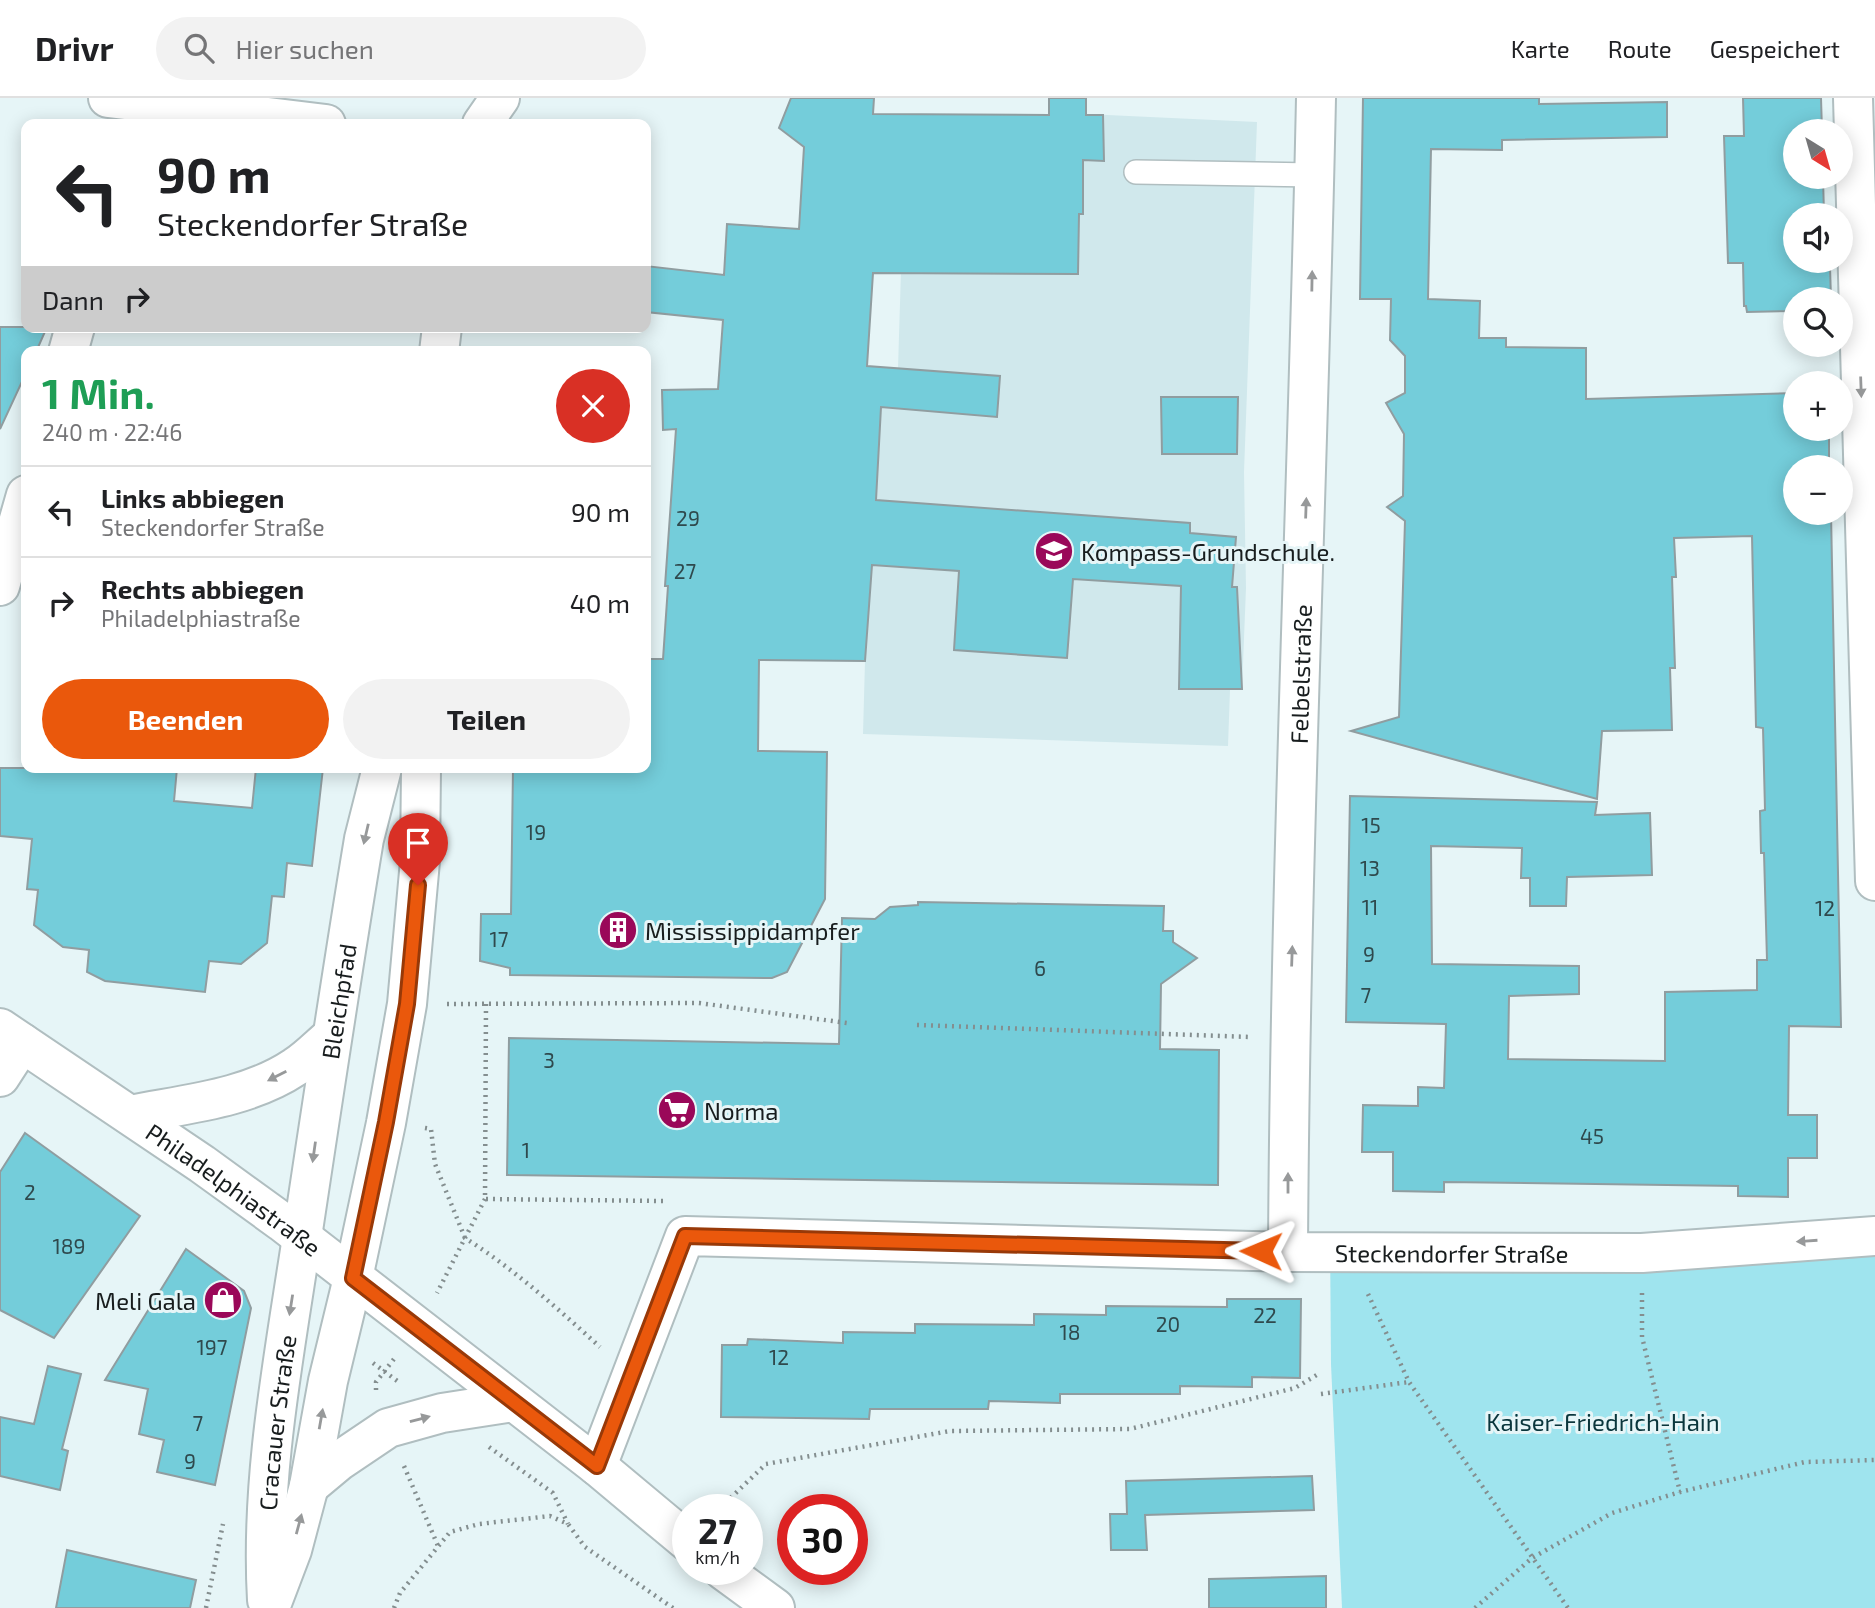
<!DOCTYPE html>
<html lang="de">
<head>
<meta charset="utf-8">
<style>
  body { margin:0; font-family:"Exo 2",sans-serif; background:#f2f2f2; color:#202124; height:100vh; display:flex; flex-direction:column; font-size:26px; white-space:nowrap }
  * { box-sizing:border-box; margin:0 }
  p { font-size:23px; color:#757577 }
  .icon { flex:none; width:38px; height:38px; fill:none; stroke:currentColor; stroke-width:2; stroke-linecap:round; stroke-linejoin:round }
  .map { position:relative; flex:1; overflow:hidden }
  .panel { position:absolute; left:21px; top:248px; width:630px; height:427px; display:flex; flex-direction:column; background:#fff; border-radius:14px; box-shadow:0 4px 18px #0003 }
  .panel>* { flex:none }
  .banner { position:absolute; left:21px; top:21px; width:630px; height:214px; border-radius:14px; box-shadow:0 4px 18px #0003; background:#fff; color:#202124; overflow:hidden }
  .needle { width:46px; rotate:143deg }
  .fabs { position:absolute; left:1783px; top:21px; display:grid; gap:14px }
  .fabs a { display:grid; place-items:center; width:70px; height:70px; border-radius:50%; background:#fff; box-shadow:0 4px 18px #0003; font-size:35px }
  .speed { position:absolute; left:672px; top:1396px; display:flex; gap:14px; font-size:35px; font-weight:700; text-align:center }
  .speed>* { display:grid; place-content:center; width:91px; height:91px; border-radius:50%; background:#fff; box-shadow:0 4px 18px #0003; line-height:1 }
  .speed small { font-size:18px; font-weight:400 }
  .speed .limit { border:10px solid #d22; background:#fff; color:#111 }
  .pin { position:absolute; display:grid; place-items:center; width:60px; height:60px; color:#fff; margin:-72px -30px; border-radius:50% 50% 50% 0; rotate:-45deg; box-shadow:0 0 7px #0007 }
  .pin .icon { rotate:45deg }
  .me { position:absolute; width:77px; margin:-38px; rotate:271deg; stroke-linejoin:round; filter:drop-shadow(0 0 5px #0008) }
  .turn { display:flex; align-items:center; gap:24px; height:147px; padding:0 21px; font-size:32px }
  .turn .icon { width:91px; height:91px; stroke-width:2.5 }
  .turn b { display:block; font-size:49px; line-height:60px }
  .then { display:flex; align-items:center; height:66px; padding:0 21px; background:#0003; gap:14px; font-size:26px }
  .round { display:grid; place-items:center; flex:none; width:74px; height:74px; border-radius:37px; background:#f2f2f2 }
  .headline { display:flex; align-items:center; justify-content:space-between; height:119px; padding:0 21px }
  h1 { font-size:42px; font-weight:700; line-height:52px; color:#1e9e55 }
  .cta { display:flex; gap:14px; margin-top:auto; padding:14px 21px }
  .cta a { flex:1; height:80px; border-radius:42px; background:#ea580c; color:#fff; font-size:28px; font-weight:700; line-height:80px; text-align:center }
  .cta a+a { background:#f2f2f2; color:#202124 }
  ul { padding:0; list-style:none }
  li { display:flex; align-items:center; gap:21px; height:91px; padding:0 21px; border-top:2px solid #e0e0e0 }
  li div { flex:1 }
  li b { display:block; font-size:26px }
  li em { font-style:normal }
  header { display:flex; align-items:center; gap:42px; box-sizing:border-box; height:98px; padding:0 35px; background:#fff; border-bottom:2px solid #e0e0e0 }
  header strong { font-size:33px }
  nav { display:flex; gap:38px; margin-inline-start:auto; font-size:24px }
  .search { width:490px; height:63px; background:#f2f2f2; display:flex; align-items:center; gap:18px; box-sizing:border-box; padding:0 24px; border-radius:38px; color:#757577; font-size:26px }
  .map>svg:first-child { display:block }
  .built { fill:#d0e8ec }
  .green { fill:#9fe4ee }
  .building { fill:#74cdda; stroke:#909da0; stroke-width:2 }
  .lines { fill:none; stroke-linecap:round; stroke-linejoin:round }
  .service-casing { stroke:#b0bec0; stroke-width:26 }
  .minor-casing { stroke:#b0bec0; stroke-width:42 }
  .tertiary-casing { stroke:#b0bec0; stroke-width:42 }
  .secondary-casing { stroke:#b0bec0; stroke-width:42 }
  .path { stroke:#848e8f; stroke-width:4.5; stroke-dasharray:2 5; stroke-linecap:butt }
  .service { stroke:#fff; stroke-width:23 }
  .minor { stroke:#fff; stroke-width:38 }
  .tertiary { stroke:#fff; stroke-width:38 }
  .secondary { stroke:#fff; stroke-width:38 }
  .oneway { fill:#97999a }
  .route-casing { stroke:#983908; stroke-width:18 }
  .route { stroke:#ea580c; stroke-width:12 }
  .labels { text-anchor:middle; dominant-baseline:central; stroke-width:6; stroke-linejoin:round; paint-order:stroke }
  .number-label { font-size:21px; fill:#2f494d }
  .poi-label { font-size:24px; fill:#181d1e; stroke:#e6f5f7; text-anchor:start }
  .street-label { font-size:24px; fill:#181d1e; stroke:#e6f5f7 }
  .park-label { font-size:24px; fill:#0a363c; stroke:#e6f5f7 }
</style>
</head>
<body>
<header>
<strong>Drivr</strong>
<div class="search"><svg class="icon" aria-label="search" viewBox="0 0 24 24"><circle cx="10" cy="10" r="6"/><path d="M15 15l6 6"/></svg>Hier suchen</div>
<nav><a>Karte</a><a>Route</a><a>Gespeichert</a></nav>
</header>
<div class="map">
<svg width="1875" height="1510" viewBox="0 0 1875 1510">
  <rect width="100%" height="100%" fill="#e6f5f7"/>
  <polygon class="built" points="910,16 1086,16 1257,24 1244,374 1246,490 1242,591 1230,592 1228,648 863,636 865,563 884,270 898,270 901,173"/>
  <polygon class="green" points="1330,1136 1875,1137 1875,1510 1342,1510 1331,1266"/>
  <g class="building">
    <polygon points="791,0 874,0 873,16 1049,17 1049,0 1086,0 1086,17 1103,17 1104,63 1083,62 1083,116 1079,116 1078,176 873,175 867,268 1000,278 997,319 881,309 876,402 1190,425 1190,435 1236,439 1232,489 1237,489 1242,591 1179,591 1181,488 1073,481 1067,560 954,552 959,473 872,467 865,563 759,562 758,653 827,654 825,801 787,874 772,880 510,877 510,870 480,863 481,816 511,816 513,670 646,670 646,561 663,561 668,488 665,488 676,331 663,332 662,292 718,291 723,222 646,214 646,168 724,177 727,126 799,131 804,49 779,30"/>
    <polygon points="1363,0 1539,0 1539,6 1667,4 1667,39 1502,42 1502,52 1431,51 1428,201 1480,203 1479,240 1506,240 1506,249 1586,250 1586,301 1796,295 1796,331 1829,331 1829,369 1796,369 1796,415 1831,415 1841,929 1789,928 1788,1017 1817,1017 1817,1060 1788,1060 1788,1099 1738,1098 1738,1088 1444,1084 1444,1094 1393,1093 1393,1054 1362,1054 1363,1007 1418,1008 1418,989 1444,990 1446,926 1346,924 1350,698 1597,704 1595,717 1650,715 1652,777 1567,779 1566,808 1530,808 1530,780 1521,780 1522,750 1431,748 1432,866 1579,868 1579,896 1509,898 1508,961 1665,963 1665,894 1757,892 1757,862 1767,862 1764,755 1761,755 1760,713 1765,712 1763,630 1756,629 1752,438 1674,440 1676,479 1672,479 1675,570 1670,570 1672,632 1602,633 1597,701 1351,633 1399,619 1405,423 1387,409 1403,398 1404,336 1386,305 1405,295 1405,258 1390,242 1391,201 1360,201"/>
    <polygon points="1743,0 1821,0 1822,33 1796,33 1796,79 1823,79 1824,117 1796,117 1796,163 1825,163 1825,169 1830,169 1831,201 1796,201 1796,213 1747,214 1746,208 1744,208 1743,165 1728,165 1724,38 1744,38"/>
    <polygon points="0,229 47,229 36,254 26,254 26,275 0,331"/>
    <polygon points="1161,299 1238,299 1237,356 1162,356"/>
    <polygon points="0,670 177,670 174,703 252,710 256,670 323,670 312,768 287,765 284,799 272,798 267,845 241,866 209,863 205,894 105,883 87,874 89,852 63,849 34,827 38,792 27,791 32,741 0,738"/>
    <polygon points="918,804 1164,808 1163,833 1173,833 1173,844 1197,860 1161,886 1160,951 1219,952 1218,1087 507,1077 509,940 839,946 842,820 875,821 890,809 918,807"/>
    <polygon points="25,1035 140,1118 54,1240 0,1212 0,1074"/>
    <polygon points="186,1151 244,1193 251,1210 215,1387 157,1374 164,1342 139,1336 148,1291 105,1282"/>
    <polygon points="1227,1201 1301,1201 1300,1280 1252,1279 1252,1289 1180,1288 1180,1296 1060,1296 1060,1305 989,1303 988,1311 870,1311 869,1321 721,1319 722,1247 747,1247 748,1241 843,1245 843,1234 915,1235 915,1226 1034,1227 1034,1216 1106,1217 1106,1208 1227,1209"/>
    <polygon points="48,1268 81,1276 62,1351 68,1353 60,1392 0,1378 0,1319 34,1326"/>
    <polygon points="1312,1378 1314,1412 1145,1417 1147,1452 1111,1452 1110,1416 1127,1416 1126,1383"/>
    <polygon points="67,1452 196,1482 190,1510 56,1510"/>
    <polygon points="1326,1478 1326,1510 1209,1510 1209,1481"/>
  </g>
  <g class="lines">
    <g class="service-casing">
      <polyline id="service" points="1136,74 1314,77"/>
    </g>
    <g class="minor-casing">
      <g id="minor">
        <polyline points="1853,0 1875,783"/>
        <polyline points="68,254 75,229"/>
        <polyline points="0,488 26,397"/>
        <polyline points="0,979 22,945"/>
        <path id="s1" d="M1288 1154C1290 769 1308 385 1316 0"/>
        <path id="s2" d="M597 1368 685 1138 1288 1154 1642 1155 1875 1138"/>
      </g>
    </g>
    <g class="tertiary-casing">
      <g id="tertiary">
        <polyline points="108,0 326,26"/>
        <polyline points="482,26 500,0"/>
        <polyline points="439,254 442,229"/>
        <path d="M130 1017C185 1006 247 1001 295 969 308 961 320 948 332 938"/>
        <polyline points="309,1388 339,1363 388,1330 442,1315 513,1304"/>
        <path id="s3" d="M267 1502C260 1380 284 1259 302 1139 322 1006 342 873 364 741L382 670"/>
        <polyline points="270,1510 292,1452 309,1388 328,1283 353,1180 386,1025 407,906 420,763 421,670"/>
      </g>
    </g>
    <g class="secondary-casing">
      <g id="secondary">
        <path id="s4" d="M0 930 202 1066 282 1124 597 1368 688 1444"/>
        <polyline points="723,1472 775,1510"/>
      </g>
    </g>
    <g class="path">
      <polyline points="447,906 699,905 847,925"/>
      <polyline points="486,906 485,1101 664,1103"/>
      <polyline points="917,927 1250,939"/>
      <polyline points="425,1030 431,1031 435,1066 465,1140 437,1195"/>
      <path d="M485 1101 465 1140C514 1171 557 1210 600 1249"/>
      <polyline points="1642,1195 1642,1239 1680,1394"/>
      <polyline points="1368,1196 1409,1284 1568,1510"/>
      <polyline points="373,1265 400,1285"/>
      <polyline points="376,1292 376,1284 394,1261"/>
      <polyline points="1321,1296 1409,1284"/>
      <polyline points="489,1349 553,1395 568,1426"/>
      <polyline points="404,1368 438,1448"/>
      <polyline points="714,1412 720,1410 766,1366 950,1333 1130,1331 1295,1290 1320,1275"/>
      <polyline points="206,1510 223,1426"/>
      <polyline points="394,1510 400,1495 450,1434 479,1426 550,1418 568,1426 585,1449 673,1510"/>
      <polyline points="1475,1510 1532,1460 1612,1415 1680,1394 1805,1364 1875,1362"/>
    </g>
    <use href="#service" class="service"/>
    <use href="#minor" class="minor"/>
    <use href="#tertiary" class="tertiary"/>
    <use href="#secondary" class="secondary"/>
  </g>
  <defs><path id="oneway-solid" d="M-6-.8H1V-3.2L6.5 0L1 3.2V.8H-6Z" transform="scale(1.75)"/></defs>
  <g class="oneway">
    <use href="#oneway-solid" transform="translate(1312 183) rotate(-89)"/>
    <use href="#oneway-solid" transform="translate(1861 289) rotate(88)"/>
    <use href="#oneway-solid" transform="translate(1306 410) rotate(-88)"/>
    <use href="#oneway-solid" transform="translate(366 736) rotate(103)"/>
    <use href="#oneway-solid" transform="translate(1292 858) rotate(-88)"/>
    <use href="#oneway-solid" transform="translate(277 978) rotate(153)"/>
    <use href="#oneway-solid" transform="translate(314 1054) rotate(98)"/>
    <use href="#oneway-solid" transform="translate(1288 1085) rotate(-90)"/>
    <use href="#oneway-solid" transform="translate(1807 1143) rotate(176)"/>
    <use href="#oneway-solid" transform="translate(291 1207) rotate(99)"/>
    <use href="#oneway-solid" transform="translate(321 1321) rotate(-80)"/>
    <use href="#oneway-solid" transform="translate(420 1321) rotate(-15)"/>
    <use href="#oneway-solid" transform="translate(299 1426) rotate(-75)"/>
  </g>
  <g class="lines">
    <g class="route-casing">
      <polyline id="route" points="418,787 407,906 386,1024 353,1180 597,1368 685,1138 1261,1153"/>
    </g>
    <use href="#route" class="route"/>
  </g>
  <defs>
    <g id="school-disc" transform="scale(2.0125)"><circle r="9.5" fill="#9a0859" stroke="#e6f5f7"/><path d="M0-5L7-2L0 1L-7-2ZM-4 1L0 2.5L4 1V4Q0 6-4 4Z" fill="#fff"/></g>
    <g id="building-disc" transform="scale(2.0125)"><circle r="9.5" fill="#9a0859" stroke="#e6f5f7"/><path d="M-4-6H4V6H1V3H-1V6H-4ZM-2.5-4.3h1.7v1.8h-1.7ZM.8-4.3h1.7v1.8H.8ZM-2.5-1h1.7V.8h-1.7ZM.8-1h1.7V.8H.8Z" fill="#fff"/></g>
    <g id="supermarket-disc" transform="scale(2.0125)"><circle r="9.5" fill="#9a0859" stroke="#e6f5f7"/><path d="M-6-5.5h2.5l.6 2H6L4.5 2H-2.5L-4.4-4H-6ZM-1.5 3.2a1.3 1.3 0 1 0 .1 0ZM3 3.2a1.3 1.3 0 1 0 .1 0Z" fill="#fff"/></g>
    <g id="shop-disc" transform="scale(2.0125)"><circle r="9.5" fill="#9a0859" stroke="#e6f5f7"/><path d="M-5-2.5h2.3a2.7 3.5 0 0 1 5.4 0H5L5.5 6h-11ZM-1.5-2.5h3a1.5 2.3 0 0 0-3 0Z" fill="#fff"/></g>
  </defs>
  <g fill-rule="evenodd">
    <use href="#school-disc" x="1054" y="453"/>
    <use href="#building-disc" x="618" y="832"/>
    <use href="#supermarket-disc" x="677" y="1012"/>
    <use href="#shop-disc" x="223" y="1202"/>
  </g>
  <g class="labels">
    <g class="number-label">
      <text x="688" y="419">29</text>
      <text x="685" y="472">27</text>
      <text x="1371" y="726">15</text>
      <text x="536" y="733">19</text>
      <text x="1370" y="769">13</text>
      <text x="1370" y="808">11</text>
      <text x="1825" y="809">12</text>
      <text x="499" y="840">17</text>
      <text x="1369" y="855">9</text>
      <text x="1040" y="869">6</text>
      <text x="1366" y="896">7</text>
      <text x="549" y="961">3</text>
      <text x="1592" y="1037">45</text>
      <text x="526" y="1051">1</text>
      <text x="30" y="1093">2</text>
      <text x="69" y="1147">189</text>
      <text x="1265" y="1216">22</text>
      <text x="1168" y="1225">20</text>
      <text x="1070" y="1233">18</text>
      <text x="212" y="1248">197</text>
      <text x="779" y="1258">12</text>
      <text x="198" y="1324">7</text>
      <text x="190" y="1362">9</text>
    </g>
    <g class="poi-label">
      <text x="1081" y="453">Kompass-Grundschule.</text>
      <text x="645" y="832">Mississippidampfer</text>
      <text x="704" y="1012">Norma</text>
      <text x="196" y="1202" text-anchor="end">Meli Gala</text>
    </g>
    <g class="street-label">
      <text stroke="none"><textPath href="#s1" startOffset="578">Felbelstraße</textPath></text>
      <text stroke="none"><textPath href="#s3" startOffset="604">Bleichpfad</textPath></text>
      <text stroke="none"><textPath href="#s4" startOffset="284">Philadelphiastraße</textPath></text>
      <text stroke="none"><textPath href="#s2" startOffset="1013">Steckendorfer Straße</textPath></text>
      <text stroke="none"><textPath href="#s3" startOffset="178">Cracauer Straße</textPath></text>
    </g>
    <g class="park-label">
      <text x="1603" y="1323">Kaiser-Friedrich-Hain</text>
    </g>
  </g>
</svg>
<div class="fabs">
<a><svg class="needle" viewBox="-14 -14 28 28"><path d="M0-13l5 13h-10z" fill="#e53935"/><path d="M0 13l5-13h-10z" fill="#757577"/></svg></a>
<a><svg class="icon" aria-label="sound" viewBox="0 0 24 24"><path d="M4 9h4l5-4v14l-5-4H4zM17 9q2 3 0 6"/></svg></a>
<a><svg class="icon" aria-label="search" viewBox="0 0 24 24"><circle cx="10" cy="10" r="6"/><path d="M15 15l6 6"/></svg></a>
<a>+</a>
<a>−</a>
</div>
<div class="speed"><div>27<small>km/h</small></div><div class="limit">30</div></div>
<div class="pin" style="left:418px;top:787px;background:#d93025"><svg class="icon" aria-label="arrive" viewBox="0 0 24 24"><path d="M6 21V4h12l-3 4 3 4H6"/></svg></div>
<svg class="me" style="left:1261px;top:1153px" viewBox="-20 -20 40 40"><path d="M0-17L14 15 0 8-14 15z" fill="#ea580c" stroke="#fff" stroke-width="4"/></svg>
<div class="banner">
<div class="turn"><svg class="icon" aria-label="left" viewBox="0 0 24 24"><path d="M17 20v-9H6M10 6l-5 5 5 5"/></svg><div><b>90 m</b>Steckendorfer Straße</div></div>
<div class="then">Dann<svg class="icon" aria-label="right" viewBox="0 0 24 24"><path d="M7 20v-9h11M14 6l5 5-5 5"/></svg></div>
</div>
<section class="panel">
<div class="headline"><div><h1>1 Min.</h1><p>240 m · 22:46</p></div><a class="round" style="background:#d93025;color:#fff"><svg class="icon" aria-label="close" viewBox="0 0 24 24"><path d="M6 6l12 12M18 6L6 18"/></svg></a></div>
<ul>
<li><svg class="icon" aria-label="left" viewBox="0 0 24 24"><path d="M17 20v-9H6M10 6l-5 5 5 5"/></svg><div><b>Links abbiegen</b><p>Steckendorfer Straße</p></div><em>90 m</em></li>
<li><svg class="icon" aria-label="right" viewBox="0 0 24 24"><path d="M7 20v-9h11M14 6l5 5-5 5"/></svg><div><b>Rechts abbiegen</b><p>Philadelphiastraße</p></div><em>40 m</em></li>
</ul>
<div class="cta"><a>Beenden</a><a>Teilen</a></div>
</section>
</div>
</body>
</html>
